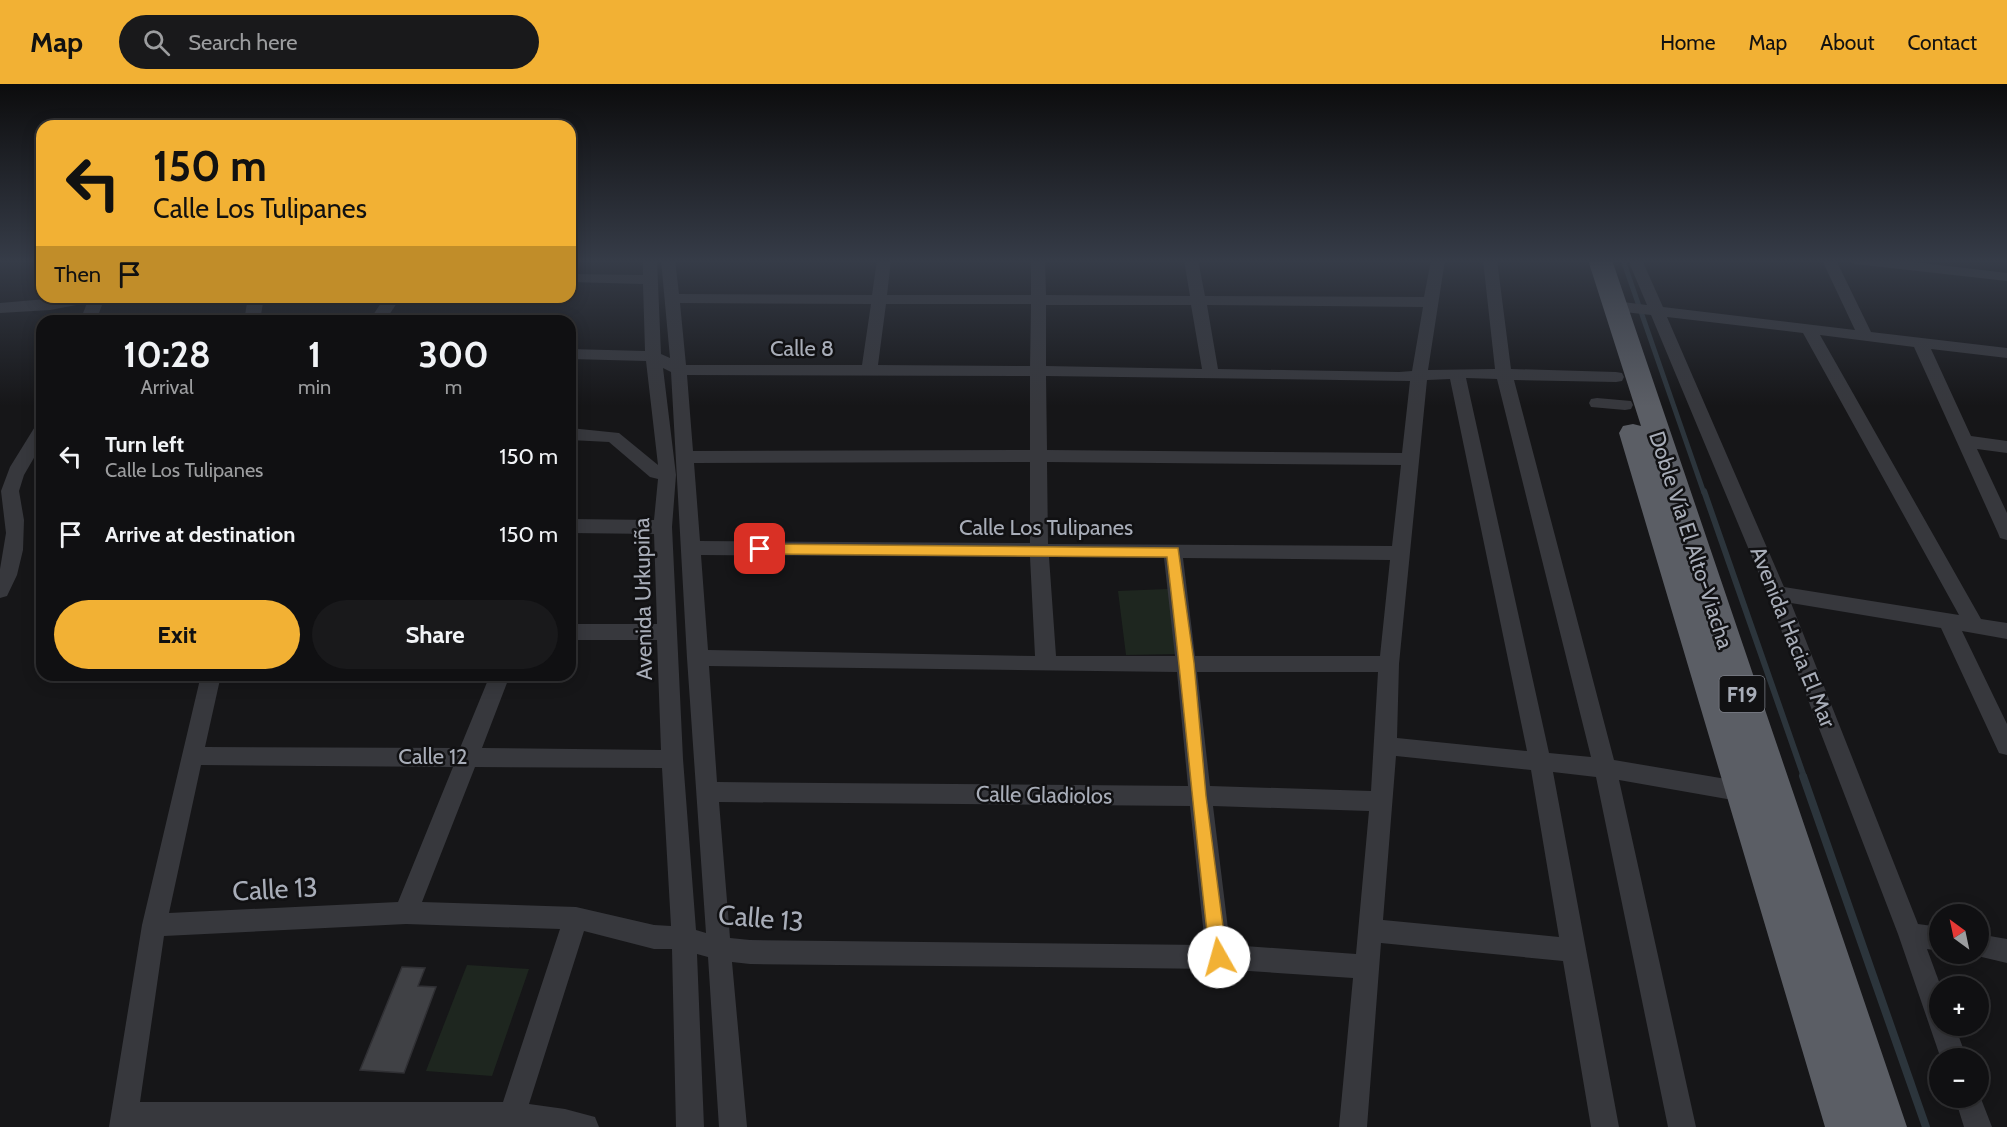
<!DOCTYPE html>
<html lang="en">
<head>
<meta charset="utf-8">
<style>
  body { margin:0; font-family:Cabin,sans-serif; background:#19191b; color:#f1f3f6; height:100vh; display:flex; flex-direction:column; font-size:22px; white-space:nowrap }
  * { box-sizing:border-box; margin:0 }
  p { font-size:20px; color:#9c9d9f }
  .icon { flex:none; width:33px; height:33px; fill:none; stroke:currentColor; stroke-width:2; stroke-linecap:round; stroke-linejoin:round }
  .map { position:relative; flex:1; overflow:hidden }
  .panel { position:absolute; left:36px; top:231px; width:540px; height:366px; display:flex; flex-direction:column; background:#101012; border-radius:18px; box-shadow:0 3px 15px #0003,0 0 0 2px #303032 }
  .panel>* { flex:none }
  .guide { position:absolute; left:36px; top:36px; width:540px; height:183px; border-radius:18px; box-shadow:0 3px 15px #0003,0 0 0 2px #303032; background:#f2b134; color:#111; overflow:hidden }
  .needle { width:39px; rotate:327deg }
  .fabs { position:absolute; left:1929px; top:820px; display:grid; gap:12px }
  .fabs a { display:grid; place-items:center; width:60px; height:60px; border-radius:50%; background:#101012; box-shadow:0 3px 15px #0003,0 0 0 2px #303032; font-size:30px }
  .pin { position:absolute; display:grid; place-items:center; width:51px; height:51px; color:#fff; margin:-26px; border-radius:12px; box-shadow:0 3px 9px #0006 }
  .me { position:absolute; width:66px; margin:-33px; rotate:353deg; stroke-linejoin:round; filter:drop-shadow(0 0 4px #0008) }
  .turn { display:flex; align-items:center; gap:21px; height:126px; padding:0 18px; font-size:27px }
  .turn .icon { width:78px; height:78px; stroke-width:2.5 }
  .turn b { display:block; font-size:42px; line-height:51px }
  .then { display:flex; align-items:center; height:57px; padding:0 18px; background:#0003; gap:12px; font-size:22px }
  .eta { display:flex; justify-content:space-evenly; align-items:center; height:102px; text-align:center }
  .eta b { font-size:36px; font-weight:700; line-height:42px }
  .primary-button { display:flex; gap:12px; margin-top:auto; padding:12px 18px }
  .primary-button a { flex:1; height:69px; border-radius:36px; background:#f2b134; color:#111; font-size:24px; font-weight:700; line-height:69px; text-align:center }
  .primary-button a+a { background:#19191b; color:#f1f3f6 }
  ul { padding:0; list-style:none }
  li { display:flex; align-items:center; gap:18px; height:78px; padding:0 18px }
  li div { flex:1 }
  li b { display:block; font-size:22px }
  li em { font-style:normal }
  header { display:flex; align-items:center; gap:36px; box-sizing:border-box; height:84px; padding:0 30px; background:#f2b134; color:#111 }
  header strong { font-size:28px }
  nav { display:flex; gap:33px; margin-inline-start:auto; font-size:21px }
  .search { width:420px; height:54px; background:#19191b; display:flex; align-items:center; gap:15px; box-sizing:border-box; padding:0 21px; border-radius:33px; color:#9c9d9f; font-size:22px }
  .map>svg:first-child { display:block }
  .green { fill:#1e261f }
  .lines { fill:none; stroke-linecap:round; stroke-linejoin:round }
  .stream-far2 { stroke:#2c353c; stroke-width:5 }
  .stream-far1 { stroke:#2c353c; stroke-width:6 }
  .stream { stroke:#2c353c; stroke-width:8 }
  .building { fill:#404145; stroke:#303034; stroke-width:1.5 }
  .minor { fill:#37383d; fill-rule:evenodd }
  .trunk { fill:#5b5e65; fill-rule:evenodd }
  .route { fill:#f2b134; stroke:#9d7322; stroke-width:1.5 }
  .labels { text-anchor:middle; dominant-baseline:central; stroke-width:5; stroke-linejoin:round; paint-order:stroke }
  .shield { fill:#111113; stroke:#7b7e86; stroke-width:1.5 }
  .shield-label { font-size:21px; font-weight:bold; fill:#a8adb8 }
  .street-label { font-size:22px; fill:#a8adb8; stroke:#111113 }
  .near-street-label { font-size:27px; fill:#a8adb8; stroke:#111113 }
</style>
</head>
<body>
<header>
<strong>Map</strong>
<div class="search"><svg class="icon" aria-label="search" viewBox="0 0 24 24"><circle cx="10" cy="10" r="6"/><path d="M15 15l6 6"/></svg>Search here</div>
<nav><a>Home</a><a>Map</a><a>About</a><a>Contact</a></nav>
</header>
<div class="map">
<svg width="2007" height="1043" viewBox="0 0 2007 1043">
  <rect width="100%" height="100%" fill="#161618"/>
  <g class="green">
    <polygon points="1168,505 1178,570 1126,571 1118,507"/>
    <polygon points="467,881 529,885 492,992 426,987"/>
  </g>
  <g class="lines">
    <polyline class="stream-far2" points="1623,176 1704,409"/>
    <polyline class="stream-far1" points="1704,407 1804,693"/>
    <polyline class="stream" points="1803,692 1926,1043"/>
  </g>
  <polygon class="building" points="402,883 425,884 418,902 436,903 404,989 360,986"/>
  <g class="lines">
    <g class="minor">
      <path d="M643 176H657L661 270 670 274 661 176H675L679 210 872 211 877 176H891L887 211H1031V176H1045L1046 211 1190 212 1184 176H1198L1205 212 1424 213 1431 176H1445L1428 286 1495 285 1483 176H1497L1511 285 1616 288 1622 289 1624 293 1622 297 1616 298 1514 296 1614 676 1744 698 1752 701 1755 708 1752 715 1744 718 1619 696 1696 1043H1668L1596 693 1553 688 1619 1043H1591L1563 877 1381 859 1367 1043H1339L1353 894 1219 885 750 880 732 878 747 1043H719L708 873 697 870 704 1043H676L672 865H654L584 847 529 1020 565 1025 595 1033 599 1043H109L142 841 201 591H221L205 663 460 664 490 591H510L482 664 661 666 657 556H570V540H657L654 450 570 449V435L654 436 658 395 650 393 609 358 570 356V344L619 349 658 381 646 277 570 275V265L645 267 643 200 570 198V190L643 191ZM680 219 871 220 862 281H686ZM886 220H1031L1030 282 878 281ZM1046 221H1191L1202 285 1046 282ZM1207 221 1423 223 1412 287 1399 288 1218 285ZM663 284 671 288 687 574 706 849 696 846 683 675 672 443 676 391ZM687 291 1030 292V366L693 367ZM1046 292 1410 297 1402 369 1047 366ZM1466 294 1497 295 1591 673 1549 669ZM1450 295 1527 667 1397 654 1399 580 1427 296ZM1030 378V459L700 457 694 379ZM1047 378 1401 381 1392 462 1048 460ZM701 471 1030 473 1035 572 708 566ZM1049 473 1164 474 1175 572H1056ZM1183 474 1390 476 1380 572H1195ZM709 582 1177 588 1188 702 717 698ZM1197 588H1378L1371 707 1210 702ZM1396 672 1531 686 1559 853 1383 836ZM201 681 453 683 398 818 169 829ZM475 683 662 684 671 842 654 841 576 823 422 818ZM719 718 1190 722 1205 861 750 856 730 854ZM1213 722 1369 727 1356 870 1230 861ZM406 840 560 845 503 1018H140L164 852Z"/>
      <path d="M1628 176H1642L1663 223 1855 246 1822 176H1836L1871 248 2007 264V274L1931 265 1971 352 2007 357V369L1977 365 2007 429V456L2000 454 1998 449 1914 263 1820 251 1981 535 2007 539V555L1962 547 2007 640V671L1999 669 1941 544 1791 519 1918 840 1940 843V867L1927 865 1941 903H1940V942H1955L1967 975H1941L1898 850 1767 509 1651 231 1615 227 1607 222 1615 217 1647 221ZM1667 233 1803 249 1959 531 1784 503Z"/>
      <polygon points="1848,176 1897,176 2007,189 2007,197 1855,180"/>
      <polygon points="69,213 105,213 96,237 80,237 87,219 50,226 0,229 0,219"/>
      <polygon points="248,213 264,213 260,237 244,237"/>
      <polygon points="385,213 401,213 385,237 369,237"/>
      <polygon points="1597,314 1631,317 1633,321 1631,325 1625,326 1591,323 1589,319 1591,315"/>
      <polygon points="42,339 42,360 24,391 19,407 24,436 23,466 17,491 7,512 0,514 0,485 6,449 1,407 10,383 36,341"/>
      <polygon points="1978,850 2007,855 2007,879 1969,870 1978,870"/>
      <polygon points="1978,1007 1992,1043 1964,1043 1955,1014 1978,1014"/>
    </g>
    <polygon class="trunk" points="1588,176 1612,176 1907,1043 1825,1043 1619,349 1623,342 1633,340 1641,342"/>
  </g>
  <linearGradient id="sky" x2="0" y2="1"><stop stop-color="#0c0c0d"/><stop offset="0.55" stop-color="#363c48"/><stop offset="1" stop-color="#363c48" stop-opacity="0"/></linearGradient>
  <rect width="2007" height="322" fill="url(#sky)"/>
  <path class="route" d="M760 460 1178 464 1194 579 1206 712 1227 873 1225 879 1219 882 1213 879 1210 873C1194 740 1183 606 1167 473L760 470 754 465Z"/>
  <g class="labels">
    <rect class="shield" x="1719.5" y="592" width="45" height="36" rx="4.5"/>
    <g class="shield-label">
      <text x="1742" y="610">F19</text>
    </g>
    <g class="street-label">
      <text x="802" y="264">Calle 8</text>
      <text x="1046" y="443">Calle Los Tulipanes</text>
      <text transform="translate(1691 456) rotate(72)">Doble Vía El Alto-Viacha</text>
      <text transform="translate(643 515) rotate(-91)">Avenida Urkupiña</text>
      <text transform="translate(1793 553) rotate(68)">Avenida Hacia El Mar</text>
      <text x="433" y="672">Calle 12</text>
      <text transform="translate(1044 711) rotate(1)">Calle Gladiolos</text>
    </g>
    <g class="near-street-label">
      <text transform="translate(275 805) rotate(-3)">Calle 13</text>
      <text transform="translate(761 834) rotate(5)">Calle 13</text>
    </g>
  </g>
</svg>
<div class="fabs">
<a><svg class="needle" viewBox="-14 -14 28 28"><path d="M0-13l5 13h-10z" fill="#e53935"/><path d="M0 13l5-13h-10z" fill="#9c9d9f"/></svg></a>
<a>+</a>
<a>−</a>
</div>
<div class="pin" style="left:760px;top:465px;background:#d93025"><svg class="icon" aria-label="arrive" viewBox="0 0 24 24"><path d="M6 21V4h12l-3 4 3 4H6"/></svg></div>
<svg class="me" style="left:1219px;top:873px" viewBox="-20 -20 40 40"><circle r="19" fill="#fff"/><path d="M0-13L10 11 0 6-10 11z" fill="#f2b134"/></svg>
<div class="guide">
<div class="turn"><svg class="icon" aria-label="left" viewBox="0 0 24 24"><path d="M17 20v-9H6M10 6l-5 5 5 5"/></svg><div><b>150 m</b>Calle Los Tulipanes</div></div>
<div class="then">Then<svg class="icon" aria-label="arrive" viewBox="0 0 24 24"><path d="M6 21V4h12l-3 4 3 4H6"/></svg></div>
</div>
<section class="panel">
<div class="eta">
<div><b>10:28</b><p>Arrival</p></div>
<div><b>1</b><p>min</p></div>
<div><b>300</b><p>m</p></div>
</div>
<ul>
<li><svg class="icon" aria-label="left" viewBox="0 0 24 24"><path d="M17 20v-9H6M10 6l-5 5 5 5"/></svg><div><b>Turn left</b><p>Calle Los Tulipanes</p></div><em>150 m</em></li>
<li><svg class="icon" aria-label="arrive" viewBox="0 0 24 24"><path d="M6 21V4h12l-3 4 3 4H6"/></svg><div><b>Arrive at destination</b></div><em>150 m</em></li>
</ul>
<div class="primary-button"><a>Exit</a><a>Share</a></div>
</section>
</div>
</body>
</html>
